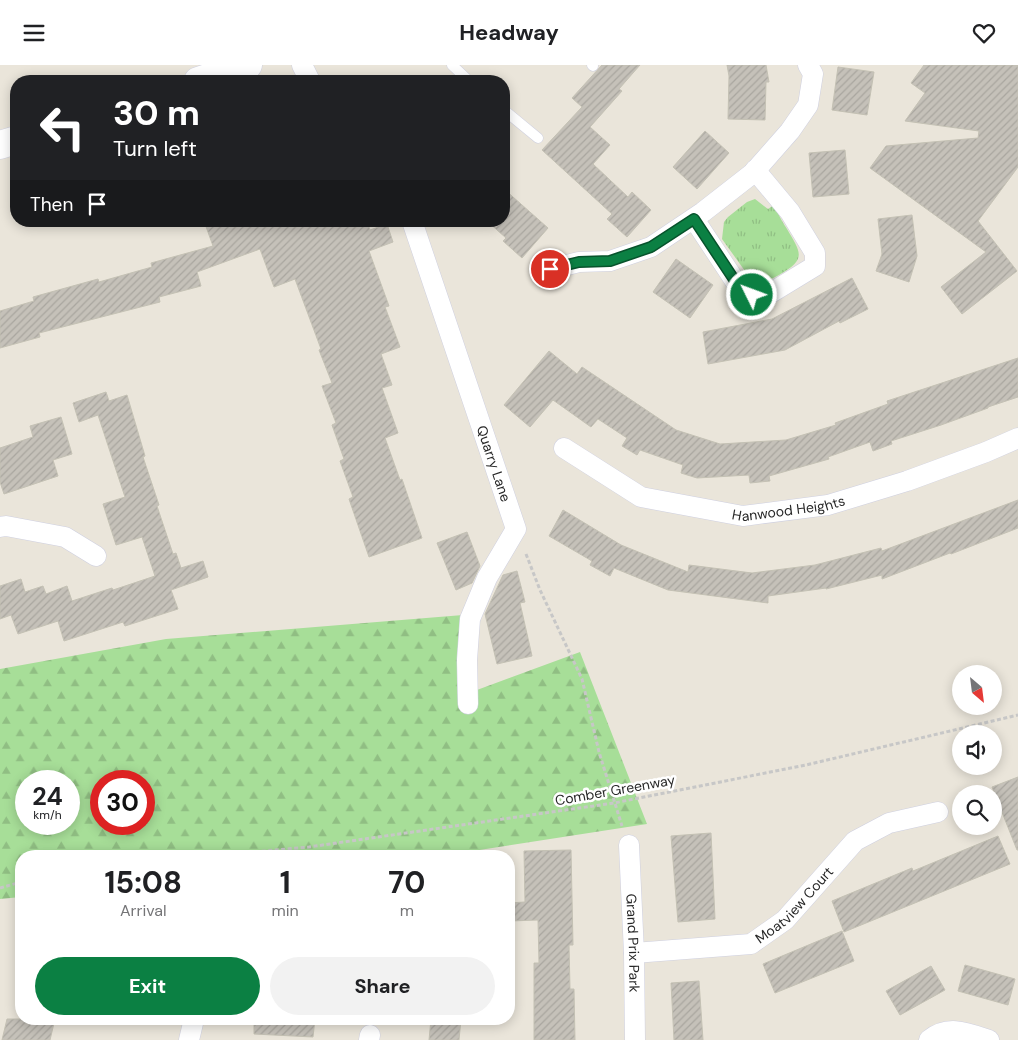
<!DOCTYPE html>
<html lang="en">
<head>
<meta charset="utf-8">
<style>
  body { margin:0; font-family:"DM Sans",sans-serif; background:#f2f2f2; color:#202124; height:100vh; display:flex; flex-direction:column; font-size:19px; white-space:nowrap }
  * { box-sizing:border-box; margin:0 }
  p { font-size:16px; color:#757577 }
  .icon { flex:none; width:28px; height:28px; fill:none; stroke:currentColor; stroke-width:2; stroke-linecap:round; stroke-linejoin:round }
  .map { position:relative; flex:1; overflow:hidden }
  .drawer { position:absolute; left:15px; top:785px; width:500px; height:175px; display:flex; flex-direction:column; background:#fff; border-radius:20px; box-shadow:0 2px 12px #0003 }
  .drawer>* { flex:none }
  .hud { position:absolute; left:10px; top:10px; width:500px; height:152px; border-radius:20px; box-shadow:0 2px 12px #0003; background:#202124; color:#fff; overflow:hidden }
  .needle { width:32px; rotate:152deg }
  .tools { position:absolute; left:952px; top:600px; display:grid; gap:10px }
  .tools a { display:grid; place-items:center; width:50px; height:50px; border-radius:50%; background:#fff; box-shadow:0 2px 12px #0003; font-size:25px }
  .speed { position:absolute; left:15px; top:705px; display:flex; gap:10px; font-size:25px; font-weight:700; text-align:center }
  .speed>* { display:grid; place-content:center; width:65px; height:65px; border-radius:50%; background:#fff; box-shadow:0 2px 12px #0003; line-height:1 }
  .speed small { font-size:12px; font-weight:400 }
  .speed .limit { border:8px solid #d22; background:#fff; color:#111 }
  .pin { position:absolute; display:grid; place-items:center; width:42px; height:42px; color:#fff; margin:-21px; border:2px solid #fff; border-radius:50%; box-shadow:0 1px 5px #0007 }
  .me { position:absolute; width:55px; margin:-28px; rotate:312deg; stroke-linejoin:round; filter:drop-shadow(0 0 4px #0008) }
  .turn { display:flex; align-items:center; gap:18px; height:105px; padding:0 20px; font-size:22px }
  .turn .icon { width:65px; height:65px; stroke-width:2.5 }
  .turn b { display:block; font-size:35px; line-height:42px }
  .then { display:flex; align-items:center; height:48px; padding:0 20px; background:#0003; gap:10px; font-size:19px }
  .eta { display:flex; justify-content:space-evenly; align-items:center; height:85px; text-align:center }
  .eta b { font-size:30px; font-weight:700; line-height:35px }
  .cta { display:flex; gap:10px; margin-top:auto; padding:10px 20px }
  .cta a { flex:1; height:58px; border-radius:30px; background:#0b8043; color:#fff; font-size:20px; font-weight:700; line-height:58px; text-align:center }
  .cta a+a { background:#f2f2f2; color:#202124 }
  header { display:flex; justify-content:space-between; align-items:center; height:65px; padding:0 20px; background:#fff; font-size:22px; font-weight:700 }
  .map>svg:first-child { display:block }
  .grass { fill:url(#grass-tufts) }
  .forest { fill:url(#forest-firs); fill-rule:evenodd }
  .building { fill:url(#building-hatch); stroke:#c4c1b4 }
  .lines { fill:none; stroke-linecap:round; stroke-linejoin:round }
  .lane-casing { stroke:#cfd0e0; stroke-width:11 }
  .street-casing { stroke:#cfd0e0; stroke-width:21 }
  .secondary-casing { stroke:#cfd0e0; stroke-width:29 }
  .path { stroke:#c7c7c7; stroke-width:3; stroke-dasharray:4 2.5; stroke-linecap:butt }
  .lane { stroke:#fff; stroke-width:10 }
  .street { stroke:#fff; stroke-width:20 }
  .secondary { stroke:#fff; stroke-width:28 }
  .route-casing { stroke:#07532c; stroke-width:12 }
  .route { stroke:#0b8043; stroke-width:9 }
  .labels { text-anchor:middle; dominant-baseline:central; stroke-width:5; stroke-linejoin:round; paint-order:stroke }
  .street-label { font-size:14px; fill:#282828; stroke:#fff }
</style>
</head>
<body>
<header><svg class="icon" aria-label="menu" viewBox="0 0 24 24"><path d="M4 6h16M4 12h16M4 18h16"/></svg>Headway<svg class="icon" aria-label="heart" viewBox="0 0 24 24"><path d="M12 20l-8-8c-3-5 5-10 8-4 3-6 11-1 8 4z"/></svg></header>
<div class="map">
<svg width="1018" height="975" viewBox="0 0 1018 975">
  <defs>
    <pattern id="grass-tufts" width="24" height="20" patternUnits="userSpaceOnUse" patternTransform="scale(1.25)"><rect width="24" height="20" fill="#a7de98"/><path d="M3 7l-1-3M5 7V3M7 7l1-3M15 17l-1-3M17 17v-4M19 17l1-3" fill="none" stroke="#90be83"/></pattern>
    <pattern id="forest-firs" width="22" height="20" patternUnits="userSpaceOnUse" patternTransform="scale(1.25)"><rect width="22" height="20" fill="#a7de98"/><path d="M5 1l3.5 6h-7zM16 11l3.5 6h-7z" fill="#90be83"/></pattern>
    <pattern id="building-hatch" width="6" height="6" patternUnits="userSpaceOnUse" patternTransform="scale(1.25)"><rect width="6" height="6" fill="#c5c1b9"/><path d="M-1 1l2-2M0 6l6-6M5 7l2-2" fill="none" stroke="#a9a69f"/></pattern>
  </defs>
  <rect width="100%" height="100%" fill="#eae5da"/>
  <path class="grass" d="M755 134 768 144 774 140C778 148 782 157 787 164 801 188 807 194 779 210 768 216 762 219 750 213L722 174 724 157 728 152 747 137Z"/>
  <path class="forest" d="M463 550 458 632 580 587 647 759 441 791H21V832L0 834V604L166 574ZM26 716H69V759H26ZM101 716H144V759H101Z"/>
  <g class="building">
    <polygon points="602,0 640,0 619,24 622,26 590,62 610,80 593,99 628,132 632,127 651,145 627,172 607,154 612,149 542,85 582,42 572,33"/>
    <polygon points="727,0 766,0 769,17 766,17 765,55 728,54 729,11"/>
    <polygon points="924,0 1018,0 1018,102 978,156 1017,206 962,249 941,222 986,187 870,103 886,81 978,73 979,66 905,56 925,28 911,18"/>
    <polygon points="838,2 874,7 867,50 832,45"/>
    <polygon points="705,66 729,88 697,124 673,102"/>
    <polygon points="845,85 849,129 813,132 809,88"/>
    <polygon points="504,124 548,163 522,193 503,176 506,173 487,156 504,156"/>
    <polygon points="912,150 917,191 909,217 876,206 882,189 878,154"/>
    <polygon points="204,156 367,156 370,165 387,159 393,177 369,186 389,241 385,242 400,282 381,289 392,320 382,323 398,368 385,373 400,415 402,414 422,473 369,492 349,434 353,432 340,396 344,394 332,360 336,358 322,321 332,318 319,285 321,284 295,214 274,222 260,184 197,207 201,221 159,232 160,237 39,268 40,272 0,283 0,246 34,236 33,232 98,214 99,217 152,202 151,198 213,181"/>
    <polygon points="676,194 713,220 690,253 653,227"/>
    <polygon points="852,213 868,244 840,258 839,256 785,285 708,299 703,267 772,254"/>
    <polygon points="549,286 577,309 582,302 676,365 720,379 786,375 836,360 835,358 888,339 887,336 1018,293 1018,332 988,342 988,343 941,360 891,376 892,379 873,386 870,377 828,392 829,394 769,411 770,416 750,418 749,410 697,413 681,408 683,400 640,385 637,390 622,381 627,373 598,354 591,362 553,335 530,362 504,340"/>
    <polygon points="106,327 109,336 127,330 145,391 143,392 159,440 157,441 173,489 176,488 181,503 203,496 208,512 171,525 178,544 125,561 123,557 64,576 58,556 18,569 11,550 0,554 0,521 21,514 25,527 43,521 46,529 67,521 72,536 112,523 113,525 155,511 142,472 116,480 103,439 125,432 119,414 98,350 79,357 73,338"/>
    <polygon points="61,352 72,389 53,395 58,411 4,429 0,417 0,383 33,372 30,361"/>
    <polygon points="1018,435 1018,463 951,489 950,488 882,514 882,510 826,524 826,523 768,531 768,538 668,525 614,503 610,511 590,500 592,496 549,471 563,445 621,480 688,507 689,500 752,508 815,500 881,483 882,486"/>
    <polygon points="467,467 480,501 472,518 456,525 437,478"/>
    <polygon points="517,506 525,537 520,538 532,591 497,599 485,549 503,510"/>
    <polygon points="1018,712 1018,785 1017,785 992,722"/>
    <polygon points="711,768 715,854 678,857 671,771"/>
    <polygon points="998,771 1010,799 844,867 832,836 912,803 913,806"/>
    <polygon points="571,785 573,880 569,880 570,924 574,924 575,975 534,975 534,898 539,898 538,855 509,856 509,838 525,837 524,786"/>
    <polygon points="842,866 854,896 775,928 763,899"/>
    <polygon points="965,900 1015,914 1008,940 958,926"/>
    <polygon points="931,901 945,925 900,950 886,926"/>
    <polygon points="699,916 703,975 674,975 671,918"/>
    <polygon points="7,954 55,954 50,975 2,975"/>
    <polygon points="254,954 315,954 313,972 254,969"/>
    <polygon points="431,954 461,954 459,975 429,975"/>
  </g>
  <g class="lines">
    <g class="lane-casing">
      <g id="lane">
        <polyline points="452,0 469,16"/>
        <polyline points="592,0 593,1"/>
        <polyline points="504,45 538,73"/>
      </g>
    </g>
    <g class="street-casing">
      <g id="street">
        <polyline points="302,0 310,16"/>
        <polyline points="694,154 739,222 752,230 769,229 815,201 815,188 790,147 755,105"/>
        <path id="s1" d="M412 156 516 464 487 513 470 554 467 595 468 639"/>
        <polyline points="551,204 579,197 610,196 651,182 703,147 753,108 790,66 808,40 813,9 808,0"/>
        <path id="s2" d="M564 383 641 432 743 451 828 440 907 416 986 387 1018 373"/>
        <polyline points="0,462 6,461 65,472 96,491"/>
        <path id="s3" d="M629 780 634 888 635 975"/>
        <path id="s4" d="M634 888 751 879 785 855 855 776 889 758 938 747"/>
        <polyline points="189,975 194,954"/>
        <polyline points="369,975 370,970"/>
        <path d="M929 975C948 959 968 968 989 975"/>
      </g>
    </g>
    <g class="secondary-casing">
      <g id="secondary">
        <polyline points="198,16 248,0"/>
        <polyline points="0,80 16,75"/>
      </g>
    </g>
    <g class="path">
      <polyline points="526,489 540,525 582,614 599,687 622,761"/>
      <polyline points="210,791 309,782 614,738 806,700 1018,650"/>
      <polyline points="0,823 21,817"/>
    </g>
    <use href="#lane" class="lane"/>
    <use href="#street" class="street"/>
    <use href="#secondary" class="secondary"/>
  </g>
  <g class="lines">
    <g class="route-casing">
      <polyline id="route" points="550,204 579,197 610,196 651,182 694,154 739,222 752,230"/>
    </g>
    <use href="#route" class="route"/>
  </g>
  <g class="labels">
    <g class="street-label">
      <text stroke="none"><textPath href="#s1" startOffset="256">Quarry Lane</textPath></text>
      <text stroke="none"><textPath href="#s2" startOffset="241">Hanwood Heights</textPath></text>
      <text transform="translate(615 725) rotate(-10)">Comber Greenway</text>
      <text stroke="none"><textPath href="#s4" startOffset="176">Moatview Court</textPath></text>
      <text stroke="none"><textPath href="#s3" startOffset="98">Grand Prix Park</textPath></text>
    </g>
  </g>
</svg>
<div class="tools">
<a><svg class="needle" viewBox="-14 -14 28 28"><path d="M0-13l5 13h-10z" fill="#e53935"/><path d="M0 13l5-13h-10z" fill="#757577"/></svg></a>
<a><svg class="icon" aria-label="sound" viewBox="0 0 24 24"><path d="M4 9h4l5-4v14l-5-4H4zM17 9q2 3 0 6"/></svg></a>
<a><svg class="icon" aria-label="search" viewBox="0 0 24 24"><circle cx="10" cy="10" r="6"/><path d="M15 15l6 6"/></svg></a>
</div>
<div class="speed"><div>24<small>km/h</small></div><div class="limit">30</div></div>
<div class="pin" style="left:550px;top:204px;background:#d93025"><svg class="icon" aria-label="arrive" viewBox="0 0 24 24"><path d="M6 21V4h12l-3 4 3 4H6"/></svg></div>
<svg class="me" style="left:752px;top:230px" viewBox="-20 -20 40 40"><circle r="17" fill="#0b8043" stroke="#fff" stroke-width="3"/><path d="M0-11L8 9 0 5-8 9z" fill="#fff"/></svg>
<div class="hud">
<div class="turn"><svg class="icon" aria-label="left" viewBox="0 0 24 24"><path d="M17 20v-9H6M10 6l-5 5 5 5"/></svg><div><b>30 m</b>Turn left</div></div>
<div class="then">Then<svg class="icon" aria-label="arrive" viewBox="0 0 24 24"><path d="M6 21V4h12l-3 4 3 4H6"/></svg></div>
</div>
<section class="drawer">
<div class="eta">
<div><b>15:08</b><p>Arrival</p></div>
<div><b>1</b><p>min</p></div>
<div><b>70</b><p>m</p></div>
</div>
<div class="cta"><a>Exit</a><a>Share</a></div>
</section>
</div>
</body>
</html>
